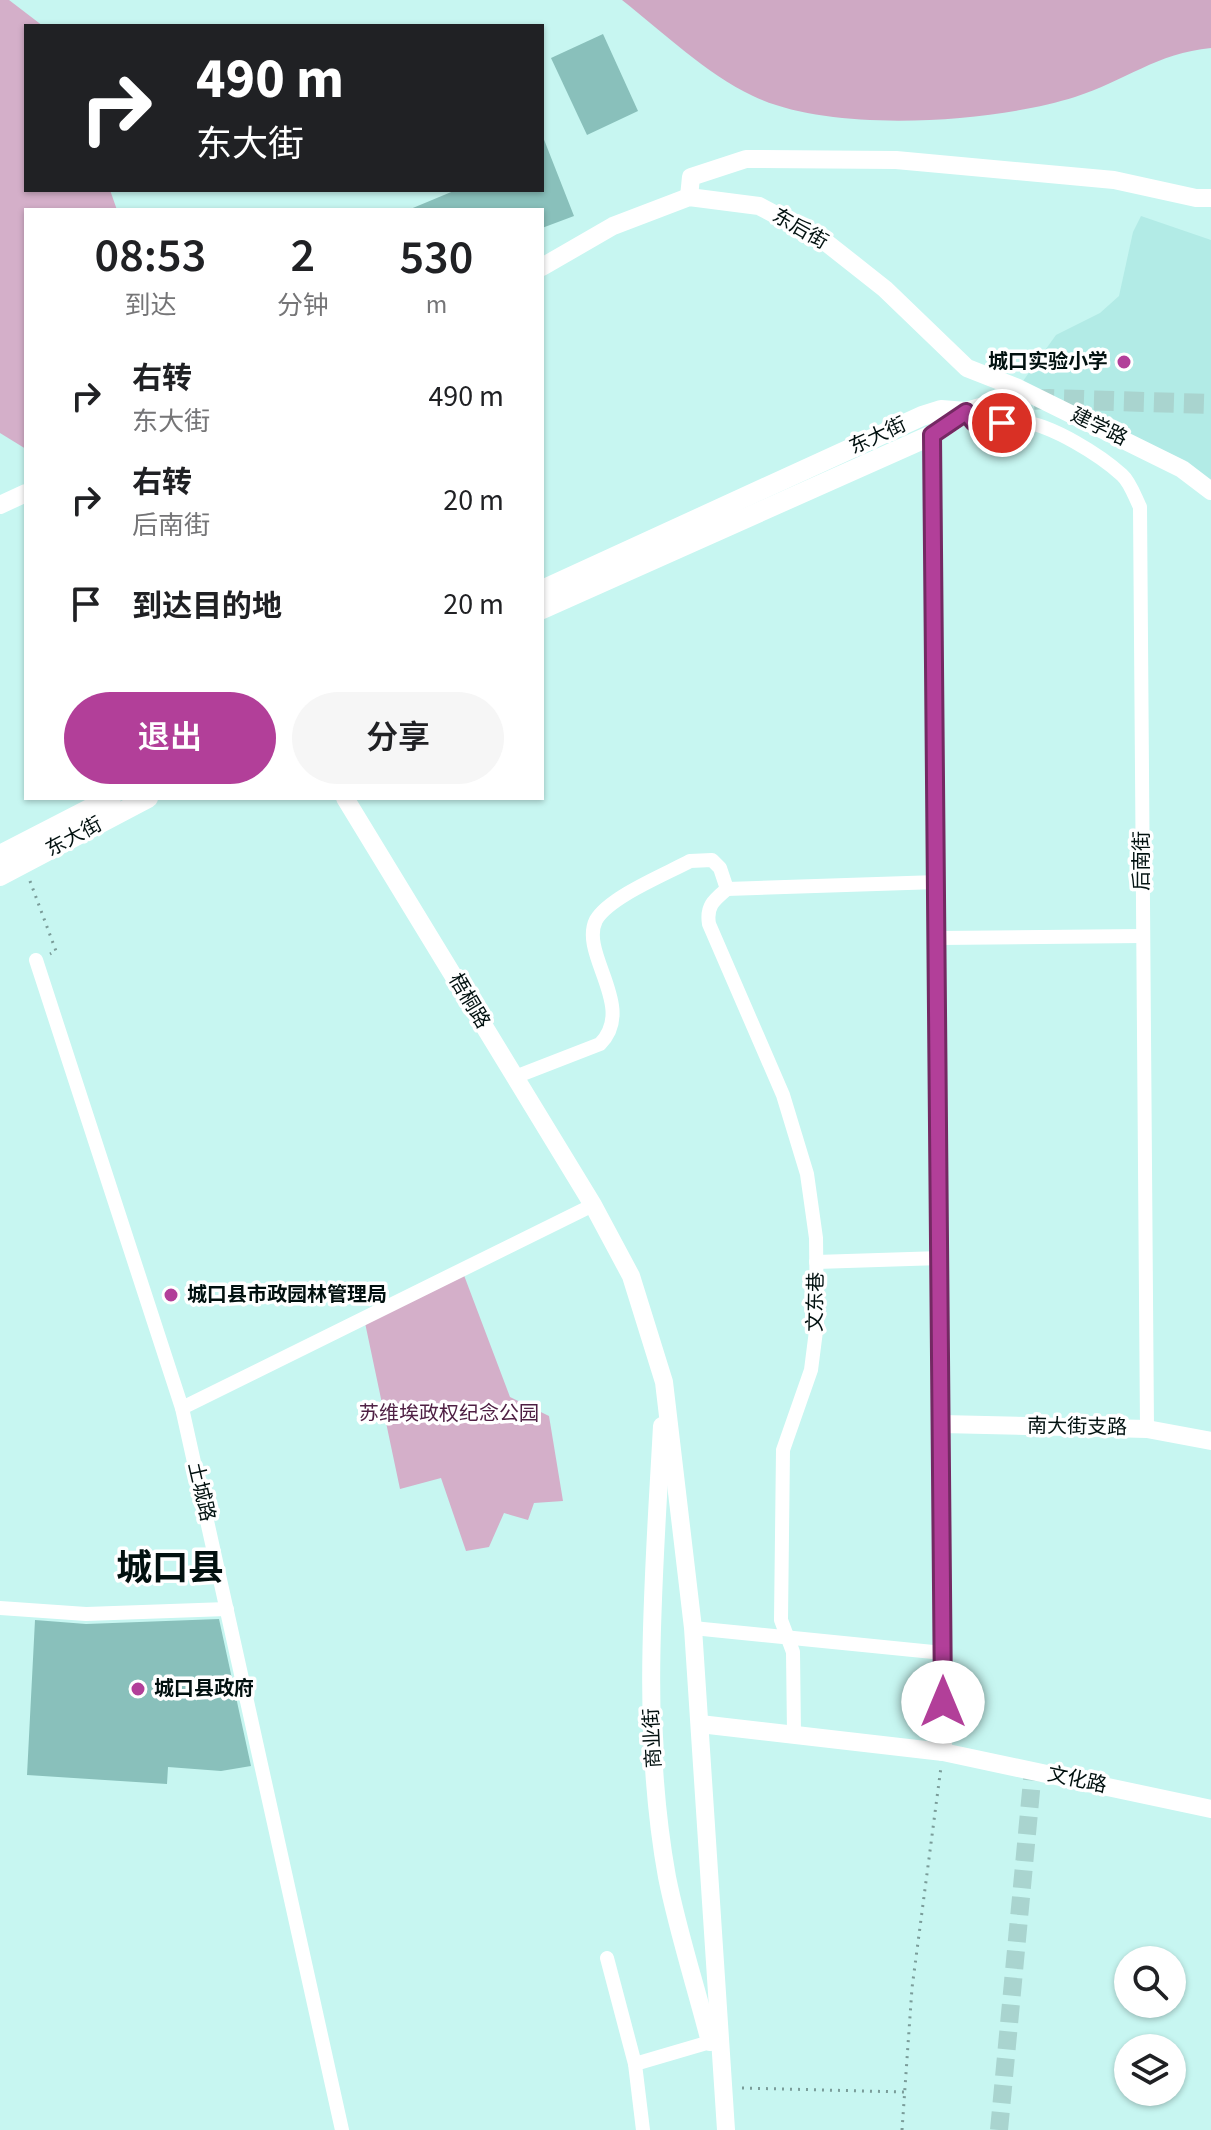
<!DOCTYPE html>
<html lang="zh">
<head>
<meta charset="utf-8">
<style>
  body { margin:0; font-family:"Source Sans 3","Noto Sans SC",sans-serif; background:#f6f6f6; color:#202124; height:100vh; display:flex; flex-direction:column; font-size:30px; white-space:nowrap }
  * { box-sizing:border-box; margin:0 }
  p { font-size:26px; color:#757577 }
  .icon { flex:none; width:44px; height:44px; fill:none; stroke:currentColor; stroke-width:2; stroke-linecap:round; stroke-linejoin:round }
  .map { position:relative; flex:1; overflow:hidden }
  .side { position:absolute; left:24px; top:208px; width:520px; height:592px; display:flex; flex-direction:column; background:#fff; border-radius:0px; box-shadow:0 2px 6px #0004 }
  .side>* { flex:none }
  .banner { position:absolute; left:24px; top:24px; width:520px; height:168px; border-radius:0px; box-shadow:0 2px 6px #0004; background:#202124; color:#fff; overflow:hidden }
  .controls { position:absolute; left:1114px; top:1946px; display:grid; gap:16px }
  .controls a { display:grid; place-items:center; width:72px; height:72px; border-radius:50%; background:#fff; box-shadow:0 2px 6px #0004; font-size:40px }
  .pin { position:absolute; display:grid; place-items:center; width:68px; height:68px; color:#fff; margin:-34px; border:4px solid #fff; border-radius:50%; box-shadow:0 2px 8px #0007 }
  .me { position:absolute; width:88px; margin:-44px; rotate:0deg; stroke-linejoin:round; filter:drop-shadow(0 0 6px #0008) }
  .turn { display:flex; align-items:center; gap:28px; height:168px; padding:0 40px; font-size:36px }
  .turn .icon { width:104px; height:104px; stroke-width:2.5 }
  .turn b { display:block; font-size:56px; line-height:68px }
  .eta { display:flex; justify-content:space-evenly; align-items:center; height:136px; text-align:center }
  .eta b { font-size:48px; font-weight:600; line-height:56px }
  .action { display:flex; gap:16px; margin-top:auto; padding:16px 40px }
  .action a { flex:1; height:92px; border-radius:48px; background:#b23f99; color:#fff; font-size:32px; font-weight:600; line-height:92px; text-align:center }
  .action a+a { background:#f6f6f6; color:#202124 }
  ul { padding:0; list-style:none }
  li { display:flex; align-items:center; gap:24px; height:104px; padding:0 40px }
  li div { flex:1 }
  li b { display:block; font-size:30px }
  li em { font-style:normal }
  .map>svg:first-child { display:block }
  .built { fill:#b2ebe6 }
  .green { fill:#d4afc9 }
  .forest { fill:#cfa9c4 }
  .building { fill:#89c0bb }
  .lines { fill:none; stroke-linecap:round; stroke-linejoin:round }
  .tertiary-tunnel { stroke:#a9d4cf; stroke-width:18; stroke-dasharray:18 9; stroke-linecap:butt }
  .secondary-tunnel { stroke:#a9d4cf; stroke-width:20; stroke-dasharray:20 10; stroke-linecap:butt }
  .path { stroke:#7a9c99; stroke-width:3; stroke-dasharray:2 6; stroke-linecap:butt }
  .minor { stroke:#fff; stroke-width:14 }
  .tertiary { stroke:#fff; stroke-width:18 }
  .secondary { stroke:#fff; stroke-width:20 }
  .route-casing { stroke:#742963; stroke-width:20 }
  .route { stroke:#b23f99; stroke-width:14 }
  .poi-dot { fill:#b23f99; stroke:#fff; stroke-width:3 }
  .labels { text-anchor:middle; dominant-baseline:central; stroke-width:7; stroke-linejoin:round; paint-order:stroke }
  .street-label { font-size:20px; fill:#021110; stroke:#fff }
  .poi-label { font-size:20px; font-weight:bold; fill:#021110; stroke:#fff; text-anchor:start }
  .park-label { font-size:20px; fill:#4f2044; stroke:#fff }
  .town-label { font-size:36px; font-weight:bold; fill:#021110; stroke:#fff }
</style>
</head>
<body>
<div class="map">
<svg width="1211" height="2130" viewBox="0 0 1211 2130">
  <rect width="100%" height="100%" fill="#c7f6f1"/>
  <polygon class="built" points="1141,216 1211,240 1211,491 1018,388 1056,335 1100,313 1119,296 1133,232"/>
  <g class="green">
    <polygon points="0,0 9,0 43,26 26,26 26,190 110,190 117,210 26,210 26,449 0,433"/>
    <polygon points="462,1270 510,1397 549,1416 563,1501 534,1503 528,1520 504,1513 489,1547 466,1551 441,1478 400,1489 364,1318"/>
  </g>
  <path class="forest" d="M622 0H1211V48C1157 53 1125 81 1075 97 993 123 831 134 753 96 705 73 664 33 622 0Z"/>
  <g class="building">
    <polygon points="603,34 638,111 587,135 551,58"/>
    <polygon points="543,137 574,216 542,228 542,210 408,210 456,190 542,190"/>
    <polygon points="219,1619 251,1766 221,1771 168,1767 167,1784 27,1775 35,1620 86,1624"/>
  </g>
  <g class="lines">
    <polyline class="tertiary-tunnel" points="999,2130 1033,1770"/>
    <polyline class="secondary-tunnel" points="1004,401 1049,399 1211,404"/>
    <g class="path">
      <polyline points="30,881 56,951 50,954"/>
      <polyline points="742,2088 905,2092"/>
      <polyline points="902,2130 912,1988 941,1767"/>
    </g>
    <g class="minor">
      <path d="M966 412C983 432 1000 419 1023 422 1052 425 1100 455 1122 475 1130 482 1135 497 1140 507L1147 1429"/>
      <path d="M727 889C714 900 706 906 709 924L783 1095 807 1174 816 1238 817 1323 811 1370 783 1450 781 1620 793 1652 794 1734"/>
      <polyline points="727,889 938,882"/>
      <polyline points="939,938 1143,936"/>
      <polyline points="36,960 182,1408 342,2130"/>
      <path d="M515 1077 600 1044C637 1007 579 954 596 920 609 897 666 874 690 861L712 860 720 868 727 889"/>
      <polyline points="816,1262 941,1258"/>
      <polyline points="182,1408 593,1205"/>
      <polyline points="0,1608 86,1614 227,1609"/>
      <polyline points="693,1628 943,1653"/>
      <polyline points="607,1958 635,2064 643,2130"/>
      <polyline points="635,2064 710,2042"/>
    </g>
    <g class="tertiary">
      <polyline points="689,197 691,177 746,159 896,160 1114,180 1196,198 1211,198"/>
      <polyline points="542,267 613,226 689,197 759,206 823,240 885,289 967,368 1018,388 1182,469 1211,491"/>
      <polyline points="932,435 943,1752"/>
      <polyline points="0,505 26,493"/>
      <polyline points="345,798 593,1205 631,1276 664,1382 693,1628 726,2130"/>
      <polyline points="942,1424 1147,1429 1211,1441"/>
      <path d="M662 1426C654 1576 640 1728 667 1877 678 1932 696 1987 710 2042"/>
      <polyline points="700,1724 943,1752 1211,1809"/>
    </g>
    <g class="secondary">
      <polyline points="542,590 922,416 941,410 966,412 1004,401"/>
      <polyline points="542,609 932,435 966,412"/>
      <polyline points="0,855 111,798"/>
      <polyline points="0,876 148,798"/>
    </g>
  </g>
  <g class="lines">
    <g class="route-casing">
      <polyline id="route" points="943,1702 932,435 966,412 974,422 1002,423"/>
    </g>
    <use href="#route" class="route"/>
  </g>
  <g class="poi-dot">
    <circle cx="1124" cy="362" r="8"/>
    <circle cx="171" cy="1295" r="8"/>
    <circle cx="138" cy="1689" r="8"/>
  </g>
  <g class="labels">
    <g class="street-label">
      <text transform="translate(800 229) rotate(30)">东后街</text>
      <text transform="translate(1099 427) rotate(26)">建学路</text>
      <text transform="translate(878 436) rotate(-25)">东大街</text>
      <text transform="translate(74 837) rotate(-28)">东大街</text>
      <text transform="translate(1142 861) rotate(-90)">后南街</text>
      <text transform="translate(469 1001) rotate(59)">梧桐路</text>
      <text transform="translate(816 1302) rotate(-89)">文东巷</text>
      <text transform="translate(1077 1427) rotate(1)">南大街支路</text>
      <text transform="translate(201 1492) rotate(77)">土城路</text>
      <text transform="translate(653 1738) rotate(-93)">商业街</text>
      <text transform="translate(1077 1780) rotate(12)">文化路</text>
    </g>
    <g class="poi-label">
      <text x="1108" y="362" text-anchor="end">城口实验小学</text>
      <text x="187" y="1295">城口县市政园林管理局</text>
      <text x="154" y="1689">城口县政府</text>
    </g>
    <g class="park-label">
      <text x="449" y="1414">苏维埃政权纪念公园</text>
    </g>
    <g class="town-label">
      <text x="170" y="1568">城口县</text>
    </g>
  </g>
</svg>
<div class="controls">
<a><svg class="icon" aria-label="search" viewBox="0 0 24 24"><circle cx="10" cy="10" r="6"/><path d="M15 15l6 6"/></svg></a>
<a><svg class="icon" aria-label="layers" viewBox="0 0 24 24"><path d="M12 4l9 5-9 5-9-5zM3 14l9 5 9-5"/></svg></a>
</div>
<div class="pin" style="left:1002px;top:423px;background:#d93025"><svg class="icon" aria-label="arrive" viewBox="0 0 24 24"><path d="M6 21V4h12l-3 4 3 4H6"/></svg></div>
<svg class="me" style="left:943px;top:1702px" viewBox="-20 -20 40 40"><circle r="19" fill="#fff"/><path d="M0-13L10 11 0 6-10 11z" fill="#b23f99"/></svg>
<div class="banner">
<div class="turn"><svg class="icon" aria-label="right" viewBox="0 0 24 24"><path d="M7 20v-9h11M14 6l5 5-5 5"/></svg><div><b>490 m</b>东大街</div></div>
</div>
<section class="side">
<div class="eta">
<div><b>08:53</b><p>到达</p></div>
<div><b>2</b><p>分钟</p></div>
<div><b>530</b><p>m</p></div>
</div>
<ul>
<li><svg class="icon" aria-label="right" viewBox="0 0 24 24"><path d="M7 20v-9h11M14 6l5 5-5 5"/></svg><div><b>右转</b><p>东大街</p></div><em>490 m</em></li>
<li><svg class="icon" aria-label="right" viewBox="0 0 24 24"><path d="M7 20v-9h11M14 6l5 5-5 5"/></svg><div><b>右转</b><p>后南街</p></div><em>20 m</em></li>
<li><svg class="icon" aria-label="arrive" viewBox="0 0 24 24"><path d="M6 21V4h12l-3 4 3 4H6"/></svg><div><b>到达目的地</b></div><em>20 m</em></li>
</ul>
<div class="action"><a>退出</a><a>分享</a></div>
</section>
</div>
</body>
</html>
